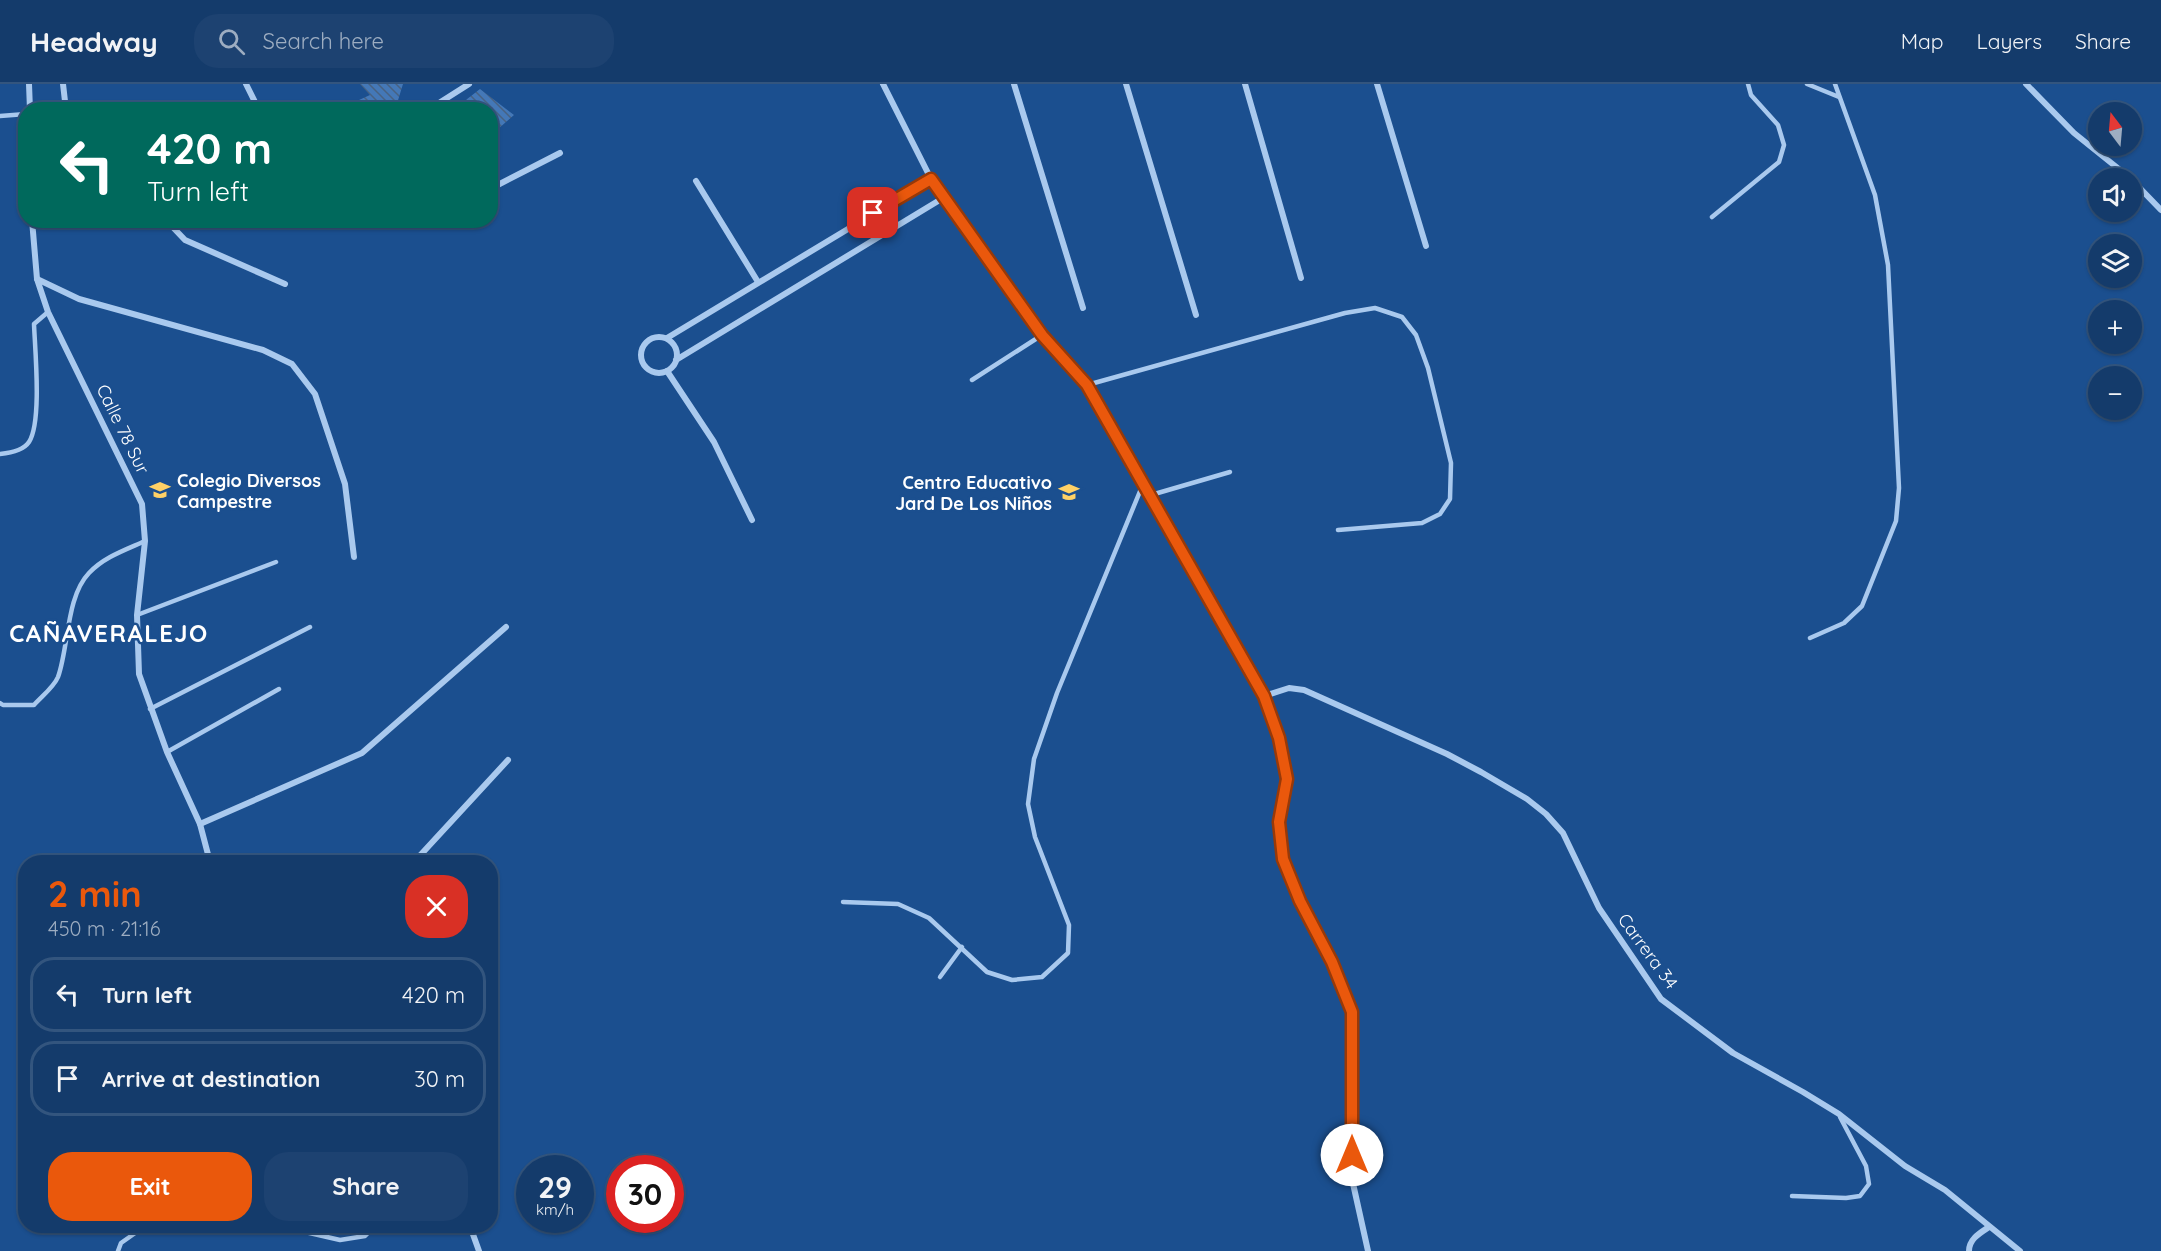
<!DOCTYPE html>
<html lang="en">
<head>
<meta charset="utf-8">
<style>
  body { margin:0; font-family:Quicksand,sans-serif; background:#1d4271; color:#f1f3f6; height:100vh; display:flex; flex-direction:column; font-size:22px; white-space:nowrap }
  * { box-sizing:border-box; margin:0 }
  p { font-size:20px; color:#9dadc1 }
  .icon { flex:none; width:33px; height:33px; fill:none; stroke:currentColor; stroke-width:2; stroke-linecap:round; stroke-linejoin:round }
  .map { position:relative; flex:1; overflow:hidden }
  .details { position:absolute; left:18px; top:771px; width:480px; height:378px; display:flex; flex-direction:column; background:#143b6b; border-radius:24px; box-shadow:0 2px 4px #0004,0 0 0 2px #33557e }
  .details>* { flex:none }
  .banner { position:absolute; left:18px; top:18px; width:480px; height:126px; border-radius:24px; box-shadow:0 2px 4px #0004,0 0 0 2px #33557e; background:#00695c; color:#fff; overflow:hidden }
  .needle { width:39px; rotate:344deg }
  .fabs { position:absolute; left:2088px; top:18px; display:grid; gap:12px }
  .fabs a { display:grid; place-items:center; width:54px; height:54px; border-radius:50%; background:#143b6b; box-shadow:0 2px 4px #0004,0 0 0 2px #33557e; font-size:30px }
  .speed { position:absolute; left:516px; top:1071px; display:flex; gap:12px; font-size:30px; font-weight:700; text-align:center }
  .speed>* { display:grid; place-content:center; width:78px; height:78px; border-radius:50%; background:#143b6b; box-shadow:0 2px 4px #0004,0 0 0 2px #33557e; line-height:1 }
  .speed small { font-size:15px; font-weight:400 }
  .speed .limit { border:9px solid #d22; background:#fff; color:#111 }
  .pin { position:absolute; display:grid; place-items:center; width:51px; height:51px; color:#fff; margin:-26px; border-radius:12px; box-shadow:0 3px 9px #0006 }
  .me { position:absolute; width:66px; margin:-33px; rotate:0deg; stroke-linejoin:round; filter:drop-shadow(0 0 4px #0008) }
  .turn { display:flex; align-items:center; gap:21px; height:126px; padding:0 30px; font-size:27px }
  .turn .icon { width:78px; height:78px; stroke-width:2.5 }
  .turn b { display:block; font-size:42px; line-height:51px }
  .round { display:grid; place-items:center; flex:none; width:63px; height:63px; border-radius:24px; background:#1d4271 }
  .overview { display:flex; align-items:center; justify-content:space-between; height:102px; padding:0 30px }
  h1 { font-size:36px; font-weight:800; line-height:45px; color:#ea580c }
  .primary-button { display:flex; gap:12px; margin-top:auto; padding:12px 30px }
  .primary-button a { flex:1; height:69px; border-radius:24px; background:#ea580c; color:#fff; font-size:24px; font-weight:800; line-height:69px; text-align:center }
  .primary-button a+a { background:#1d4271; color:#f1f3f6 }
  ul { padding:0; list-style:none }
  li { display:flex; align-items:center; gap:18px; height:75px; margin:0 12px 9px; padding:0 18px; border:3px solid #33557e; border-radius:24px }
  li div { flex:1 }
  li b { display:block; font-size:22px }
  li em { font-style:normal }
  header { display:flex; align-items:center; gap:36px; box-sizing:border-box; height:84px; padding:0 30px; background:#143b6b; border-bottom:2px solid #33557e }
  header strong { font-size:28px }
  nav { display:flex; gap:33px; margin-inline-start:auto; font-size:21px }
  .search { width:420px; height:54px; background:#1d4271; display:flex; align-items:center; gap:15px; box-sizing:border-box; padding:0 21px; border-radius:24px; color:#9dadc1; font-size:22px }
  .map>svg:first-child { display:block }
  .building { fill:url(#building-back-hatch) }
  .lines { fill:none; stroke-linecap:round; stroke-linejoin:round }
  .service { stroke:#a9c9ee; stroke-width:4.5 }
  .minor { stroke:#a9c9ee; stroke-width:6 }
  .route-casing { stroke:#983908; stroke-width:15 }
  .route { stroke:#ea580c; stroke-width:10 }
  .labels { text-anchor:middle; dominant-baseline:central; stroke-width:5; stroke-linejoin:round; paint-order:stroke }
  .street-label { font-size:18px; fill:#fff; stroke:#1b4f8f }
  .poi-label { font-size:18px; font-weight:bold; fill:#fff; stroke:#1b4f8f; text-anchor:start }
  .district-label { font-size:24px; font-weight:bold; letter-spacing:1.5px; fill:#fff; stroke:#1b4f8f }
</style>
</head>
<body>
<header>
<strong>Headway</strong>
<div class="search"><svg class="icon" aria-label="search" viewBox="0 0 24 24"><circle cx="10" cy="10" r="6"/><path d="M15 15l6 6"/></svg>Search here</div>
<nav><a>Map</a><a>Layers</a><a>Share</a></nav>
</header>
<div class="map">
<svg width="2161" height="1167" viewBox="0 0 2161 1167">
  <defs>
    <pattern id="building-back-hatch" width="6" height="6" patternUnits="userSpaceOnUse" patternTransform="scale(1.5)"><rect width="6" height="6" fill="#4478b7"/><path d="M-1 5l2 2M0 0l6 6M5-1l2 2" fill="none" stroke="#486282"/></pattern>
  </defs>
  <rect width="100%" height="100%" fill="#1b4f8f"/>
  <g class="building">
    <polygon points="360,0 403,0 395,26 337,26 370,11"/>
    <polygon points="480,5 514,31 490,52 490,26 453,26"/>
  </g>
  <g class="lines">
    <g class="service">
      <polyline points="1807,0 1839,13"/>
      <polyline points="0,32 26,30"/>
      <polyline points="1712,133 1779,78 1784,61 1778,41 1751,11 1748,0"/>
      <polyline points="972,296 1042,251"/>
      <polyline points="1087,301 1345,229 1375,224 1402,233 1416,251 1428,284 1451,379 1450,415 1440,430 1422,439 1338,446"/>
      <path d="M0 370C10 369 23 367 29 358 42 338 35 266 34 240L48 228"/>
      <polyline points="1151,411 1230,388"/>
      <polyline points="137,531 276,478"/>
      <polyline points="1810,554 1844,539 1862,522 1896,437 1899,404 1888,181 1875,111 1835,0"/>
      <path d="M0 619 3 621H34C41 613 54 603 58 593 69 562 66 513 89 489 104 473 125 466 145 457"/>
      <polyline points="150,625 310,543"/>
      <polyline points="167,668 279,605"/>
      <polyline points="843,818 898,820 929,834 987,888 1012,896 1042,893 1068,869 1069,841 1035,753 1028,720 1034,675 1057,609 1143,400"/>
      <polyline points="940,893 962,863"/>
      <polyline points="1792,1112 1846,1114 1860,1112 1869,1100 1866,1082 1840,1033"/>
      <polyline points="279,1142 340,1156 365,1152 375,1142"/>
      <polyline points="118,1167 121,1159 145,1142"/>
    </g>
    <g class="minor">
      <polyline points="29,0 30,26"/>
      <polyline points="63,0 66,26"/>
      <polyline points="246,0 259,26"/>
      <polyline points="883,0 931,95 943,114 1042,251 1087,301 1264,612 1279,654 1287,695 1279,738 1283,775 1300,817 1332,878 1352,928 1352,1095 1368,1167"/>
      <polyline points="1014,0 1083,224"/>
      <polyline points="1126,0 1196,231"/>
      <polyline points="1245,0 1301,194"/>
      <polyline points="1377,0 1426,162"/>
      <polyline points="2026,0 2074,49 2130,94"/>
      <polyline points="428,26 469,0"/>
      <polyline points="2132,96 2161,126"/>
      <polyline points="696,97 758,198"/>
      <polyline points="490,105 560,69"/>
      <polyline points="32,136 37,195 48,228 142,420 145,457 137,531 139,590 167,668 200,740 210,778"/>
      <polyline points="166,136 185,156 285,200"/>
      <polyline points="37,195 79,215 263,266 292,280 315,310 345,400 354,473"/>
      <circle cx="659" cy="271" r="18"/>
      <polyline points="667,254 931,95"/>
      <polyline points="676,276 943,114"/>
      <polyline points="667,287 714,358 752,436"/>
      <polyline points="1264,612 1289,604 1304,606 1447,670 1481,688 1527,715 1546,730 1563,749 1599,824 1661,915 1733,969 1803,1008 1839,1030 1905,1082 1945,1106 2020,1167"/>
      <polyline points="200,740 362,669 506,543"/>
      <polyline points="414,778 508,676"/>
      <polyline points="470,1142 479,1167"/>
      <path d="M1969 1167C1969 1155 1980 1149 1989 1143"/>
    </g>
  </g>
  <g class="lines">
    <g class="route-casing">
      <polyline id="route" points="873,129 931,95 1042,251 1087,301 1264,612 1279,654 1287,695 1279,738 1283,775 1300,817 1332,878 1352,928 1352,1071"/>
    </g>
    <use href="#route" class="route"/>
  </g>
  <defs>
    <g id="school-bare" transform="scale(1.62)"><path d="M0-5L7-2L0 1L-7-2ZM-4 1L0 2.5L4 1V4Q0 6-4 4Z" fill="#ffd166" stroke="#1b4f8f" stroke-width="2.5" paint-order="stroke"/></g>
  </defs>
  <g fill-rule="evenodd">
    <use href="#school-bare" x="160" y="406"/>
    <use href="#school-bare" x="1069" y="408"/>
  </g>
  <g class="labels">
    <g class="street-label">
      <text transform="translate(123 345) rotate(64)">Calle 78 Sur</text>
      <text transform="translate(1648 867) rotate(54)">Carrera 34</text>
    </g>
    <g class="poi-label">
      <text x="177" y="396">Colegio Diversos<tspan x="177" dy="21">Campestre</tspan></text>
      <text x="1052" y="398" text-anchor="end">Centro Educativo<tspan x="1052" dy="21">Jard De Los Niños</tspan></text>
    </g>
    <g class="district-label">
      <text x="109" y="549">CAÑAVERALEJO</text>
    </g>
  </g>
</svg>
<div class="fabs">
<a><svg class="needle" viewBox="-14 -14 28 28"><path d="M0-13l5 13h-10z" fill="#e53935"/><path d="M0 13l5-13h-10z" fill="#9dadc1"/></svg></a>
<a><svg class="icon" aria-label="sound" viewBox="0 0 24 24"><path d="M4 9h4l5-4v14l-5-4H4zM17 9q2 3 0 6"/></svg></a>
<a><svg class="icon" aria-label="layers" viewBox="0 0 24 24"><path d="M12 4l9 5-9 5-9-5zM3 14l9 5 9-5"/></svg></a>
<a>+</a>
<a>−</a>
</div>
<div class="speed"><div>29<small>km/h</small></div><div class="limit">30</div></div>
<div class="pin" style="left:873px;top:129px;background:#d93025"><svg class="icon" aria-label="arrive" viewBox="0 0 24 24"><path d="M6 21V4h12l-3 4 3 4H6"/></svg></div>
<svg class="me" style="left:1352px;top:1071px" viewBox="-20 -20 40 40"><circle r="19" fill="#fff"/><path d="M0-13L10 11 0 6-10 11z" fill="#ea580c"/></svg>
<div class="banner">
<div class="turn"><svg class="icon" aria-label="left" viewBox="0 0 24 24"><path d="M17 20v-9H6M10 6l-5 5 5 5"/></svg><div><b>420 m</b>Turn left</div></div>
</div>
<section class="details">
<div class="overview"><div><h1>2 min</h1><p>450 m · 21:16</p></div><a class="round" style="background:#d93025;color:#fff"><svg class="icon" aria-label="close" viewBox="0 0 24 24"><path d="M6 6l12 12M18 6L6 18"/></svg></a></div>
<ul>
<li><svg class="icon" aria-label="left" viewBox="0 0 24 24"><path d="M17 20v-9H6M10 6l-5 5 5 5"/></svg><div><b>Turn left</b></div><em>420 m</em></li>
<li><svg class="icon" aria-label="arrive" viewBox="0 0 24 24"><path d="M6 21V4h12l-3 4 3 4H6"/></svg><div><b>Arrive at destination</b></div><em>30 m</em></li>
</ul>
<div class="primary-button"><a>Exit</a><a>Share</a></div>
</section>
</div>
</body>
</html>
